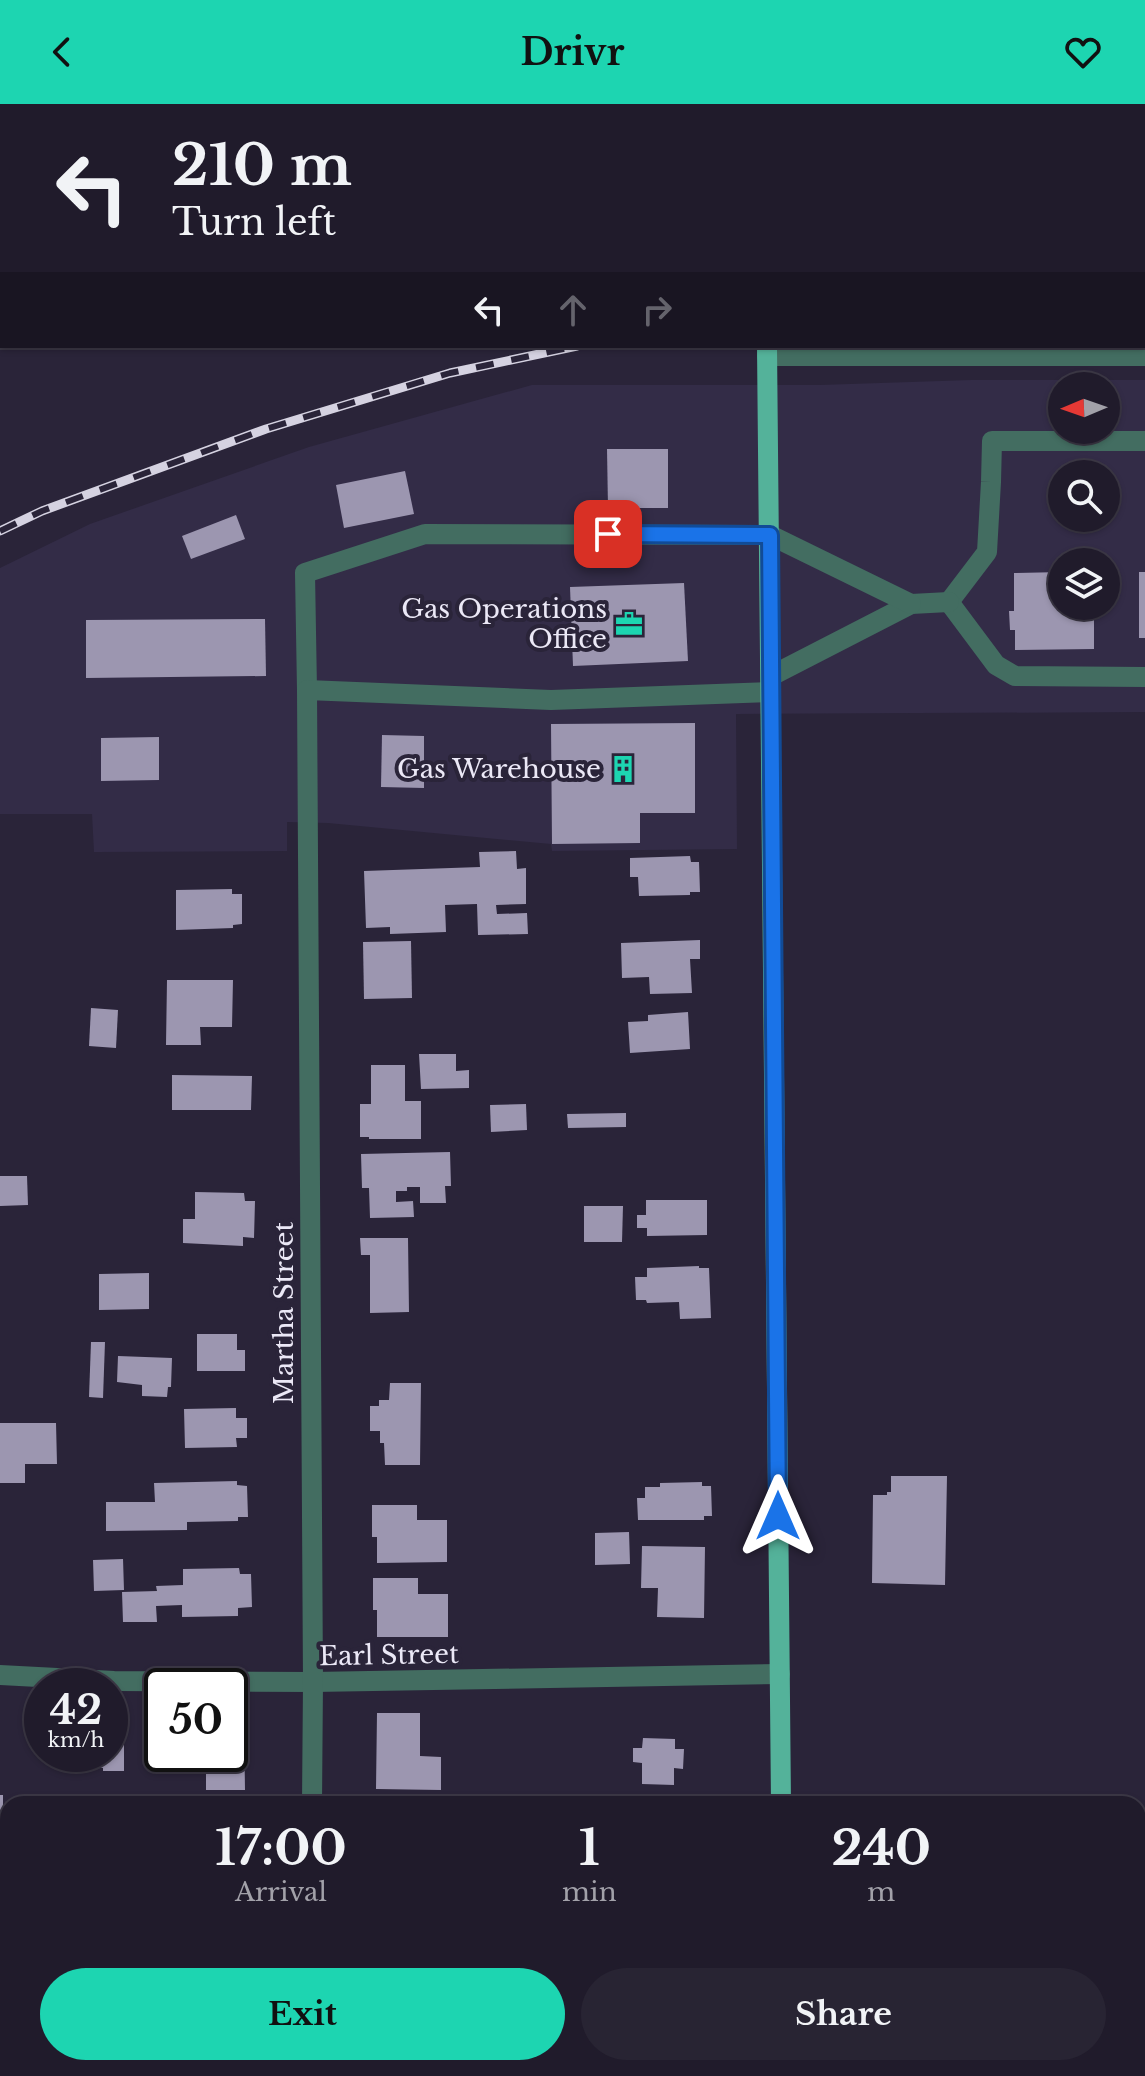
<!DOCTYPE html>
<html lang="en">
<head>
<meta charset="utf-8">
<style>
  body { margin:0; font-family:"Libre Baskerville",serif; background:#282433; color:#f1f3f6; height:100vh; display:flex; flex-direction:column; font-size:30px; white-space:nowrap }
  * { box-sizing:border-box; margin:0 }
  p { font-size:26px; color:#a2a1a9 }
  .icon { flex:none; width:44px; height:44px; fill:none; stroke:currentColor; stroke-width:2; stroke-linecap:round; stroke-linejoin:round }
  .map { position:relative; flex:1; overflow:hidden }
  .sheet { position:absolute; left:0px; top:1692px; width:1146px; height:280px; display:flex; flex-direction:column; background:#201b2b; border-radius:24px 24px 0 0; box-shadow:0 2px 6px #0004,0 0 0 2px #3d3947 }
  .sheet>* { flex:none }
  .banner { position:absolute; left:0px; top:0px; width:1146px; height:244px; box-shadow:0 2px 6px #0004,0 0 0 2px #3d3947; background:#201b2b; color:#f1f3f6; overflow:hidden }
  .needle { width:52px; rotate:268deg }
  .tools { position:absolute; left:1048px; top:268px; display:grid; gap:16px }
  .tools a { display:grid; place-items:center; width:72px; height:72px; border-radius:50%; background:#201b2b; box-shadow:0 2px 6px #0004,0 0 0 2px #3d3947; font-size:40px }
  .speed { position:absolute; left:24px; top:1564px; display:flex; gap:16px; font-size:40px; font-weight:700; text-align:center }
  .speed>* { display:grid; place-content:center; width:104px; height:104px; border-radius:50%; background:#201b2b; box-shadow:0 2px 6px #0004,0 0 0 2px #3d3947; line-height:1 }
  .speed small { font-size:20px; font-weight:400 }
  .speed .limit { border:4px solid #111; border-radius:12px; background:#fff; color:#111 }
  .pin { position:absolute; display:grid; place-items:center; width:68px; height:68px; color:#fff; margin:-34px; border-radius:16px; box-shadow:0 4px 12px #0006 }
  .me { position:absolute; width:88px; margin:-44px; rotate:0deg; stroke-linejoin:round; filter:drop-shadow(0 0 6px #0008) }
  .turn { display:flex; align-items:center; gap:28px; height:168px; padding:0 40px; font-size:36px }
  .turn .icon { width:104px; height:104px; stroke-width:2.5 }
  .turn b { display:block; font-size:56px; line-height:68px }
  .lanes { display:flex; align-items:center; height:76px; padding:0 40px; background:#0003; justify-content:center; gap:40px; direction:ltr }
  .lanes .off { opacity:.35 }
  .eta { display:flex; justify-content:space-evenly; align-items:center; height:136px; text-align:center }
  .eta b { font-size:48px; font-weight:700; line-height:56px }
  .primary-button { display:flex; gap:16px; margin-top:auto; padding:16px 40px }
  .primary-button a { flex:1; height:92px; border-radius:48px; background:#1dd5b1; color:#111; font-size:32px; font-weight:700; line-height:92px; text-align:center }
  .primary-button a+a { background:#282433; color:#f1f3f6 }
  header { display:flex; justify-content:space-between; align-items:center; height:104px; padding:0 40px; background:#1dd5b1; color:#111; font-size:36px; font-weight:700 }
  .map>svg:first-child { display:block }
  .built { fill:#332c47; fill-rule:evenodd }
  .building { fill:#9c96b0 }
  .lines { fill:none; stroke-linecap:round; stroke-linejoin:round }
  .minor { stroke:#436d61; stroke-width:20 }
  .major { stroke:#54b29a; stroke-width:20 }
  .rail-casing { stroke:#d5d2e1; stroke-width:9 }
  .rail { stroke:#2a2439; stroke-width:6; stroke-dasharray:18; stroke-linecap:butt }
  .route-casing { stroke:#114b97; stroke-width:20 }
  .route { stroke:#1a73e8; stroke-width:14 }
  .labels { text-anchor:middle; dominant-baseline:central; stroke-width:8; stroke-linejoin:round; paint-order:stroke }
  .poi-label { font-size:26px; fill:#ebe8f6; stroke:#2a2439; text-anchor:end }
  .street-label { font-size:26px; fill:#ebe8f6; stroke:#2a2439 }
</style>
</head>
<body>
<header><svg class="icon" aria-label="back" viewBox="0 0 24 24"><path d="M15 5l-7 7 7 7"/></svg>Drivr<svg class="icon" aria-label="heart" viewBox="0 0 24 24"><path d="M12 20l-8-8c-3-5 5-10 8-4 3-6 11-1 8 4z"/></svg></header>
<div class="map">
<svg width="1145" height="1972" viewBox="0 0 1145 1972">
  <rect width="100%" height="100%" fill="#2a2439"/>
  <g class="built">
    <polygon points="807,0 1145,0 1145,170 1144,2 807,2"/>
    <path d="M971 276H1145V608L736 610 737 745 552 747 551 740 328 719 287 718V747L94 748 92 710H0V464L90 420 309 343 532 281H820ZM1062 282H1106V326H1062ZM1062 370H1106V414H1062ZM1062 458H1106V502H1062Z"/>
  </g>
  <g class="building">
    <polygon points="607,345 668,345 668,404 608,404"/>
    <polygon points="405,367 414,410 344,424 336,381"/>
    <polygon points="236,411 245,435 191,455 182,432"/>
    <polygon points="1062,468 1062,502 1094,502 1094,545 1015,546 1015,526 1010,526 1009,507 1014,507 1014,469"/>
    <rect x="1139" y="468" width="6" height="66"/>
    <polygon points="684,479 688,557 573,562 570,483"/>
    <polygon points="265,515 266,572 86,574 86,516"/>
    <polygon points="695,619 695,709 640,709 640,739 552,740 551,620"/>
    <polygon points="382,631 424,632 424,684 381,683"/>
    <polygon points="159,633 159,676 101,677 101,634"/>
    <polygon points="516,747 517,765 526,764 526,800 496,801 497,810 527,809 528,830 478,831 477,800 445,801 446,828 390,830 390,823 366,824 364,767 480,763 479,748"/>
    <polygon points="690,752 691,758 699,758 700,788 690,788 690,791 639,792 638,773 630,773 630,754"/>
    <polygon points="232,785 232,790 242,790 242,820 233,821 233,824 176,826 176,786"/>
    <polygon points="700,836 700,855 690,855 692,889 650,890 649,873 622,874 621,839"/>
    <polygon points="411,837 412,894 364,895 363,838"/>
    <polygon points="167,876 233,876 232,923 200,923 201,941 166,941"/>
    <polygon points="91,904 118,906 116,944 89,942"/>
    <polygon points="688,908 690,945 630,949 628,918 648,917 648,911"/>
    <polygon points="419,950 456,950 456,967 469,966 469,984 421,985"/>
    <polygon points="371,961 405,961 405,997 421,997 421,1035 369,1035 369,1033 360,1033 360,1000 371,1000"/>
    <polygon points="172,971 252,972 251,1006 172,1006"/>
    <polygon points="526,1000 527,1026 491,1028 490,1001"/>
    <polygon points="626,1009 626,1023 568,1024 567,1010"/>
    <polygon points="450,1048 451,1082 445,1082 446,1099 420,1099 420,1083 407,1083 407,1087 396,1087 396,1098 413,1097 414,1113 370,1114 369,1084 362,1084 361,1050"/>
    <polygon points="0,1072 27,1072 28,1101 0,1102"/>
    <polygon points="195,1088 244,1089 245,1097 255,1097 254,1134 243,1133 243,1142 183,1139 183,1115 195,1115"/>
    <polygon points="646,1096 707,1096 707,1131 647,1132 647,1124 637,1124 637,1111 646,1111"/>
    <polygon points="584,1102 623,1102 622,1138 584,1138"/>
    <polygon points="360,1134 408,1134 409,1208 370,1209 370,1151 361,1151"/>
    <polygon points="699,1162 699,1164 709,1164 711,1214 680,1215 679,1198 647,1199 646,1196 636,1196 635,1173 647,1173 647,1164"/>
    <polygon points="149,1169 149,1205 99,1206 99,1170"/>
    <polygon points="197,1230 237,1230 237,1246 245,1246 245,1267 197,1267"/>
    <polygon points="91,1238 105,1238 103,1294 89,1293"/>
    <polygon points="118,1252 172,1254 171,1283 168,1283 167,1293 142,1292 142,1281 117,1278"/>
    <polygon points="390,1279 421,1279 420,1361 385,1361 384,1339 380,1339 380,1327 370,1327 370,1302 379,1302 379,1296 389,1296"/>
    <polygon points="236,1304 236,1314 247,1314 247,1334 236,1334 237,1343 185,1344 184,1305"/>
    <polygon points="0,1319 56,1319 57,1360 25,1360 25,1379 0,1379"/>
    <polygon points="891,1372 947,1372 945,1481 872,1479 873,1391 887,1391 887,1388 891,1388"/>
    <polygon points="237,1377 237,1381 247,1382 248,1413 238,1413 238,1417 187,1418 187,1426 106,1427 106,1398 155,1398 154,1379"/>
    <polygon points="702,1378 702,1382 711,1382 712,1412 704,1412 704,1416 638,1416 637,1394 645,1394 645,1383 660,1383 660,1379"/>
    <polygon points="372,1401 417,1401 417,1416 447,1416 447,1458 377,1459 377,1433 372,1433"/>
    <polygon points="629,1428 630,1460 595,1461 595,1429"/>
    <polygon points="642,1442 705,1443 704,1514 657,1513 658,1484 641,1484"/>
    <polygon points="123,1455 124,1486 94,1487 93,1456"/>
    <polygon points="239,1464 240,1470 251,1470 252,1503 238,1504 238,1512 182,1513 182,1501 156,1502 157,1518 123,1518 122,1488 157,1487 156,1482 183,1481 183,1465"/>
    <polygon points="373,1474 418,1474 418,1490 448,1490 448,1533 377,1533 377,1506 373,1506"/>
    <polygon points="110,1608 124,1608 124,1667 103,1667 103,1664 94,1663 94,1650 110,1650"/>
    <polygon points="377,1609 420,1609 420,1652 441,1653 441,1686 376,1685"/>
    <polygon points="230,1619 244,1619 245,1686 206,1686 206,1666 195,1666 195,1650 230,1650"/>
    <polygon points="643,1634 675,1635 675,1645 684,1645 683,1665 674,1664 674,1681 642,1680 642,1659 633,1658 633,1644 642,1644"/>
    <polygon points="0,1691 3,1691 3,1706 8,1706 8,1738 0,1738"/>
    <polygon points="0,1912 4,1912 5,1956 0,1956"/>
    <rect x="646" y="1964" width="72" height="8"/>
  </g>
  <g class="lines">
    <g class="minor">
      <polyline points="767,252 1145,252"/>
      <polyline points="949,498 987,448 991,378 992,337 1145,337"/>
      <polyline points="949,498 996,561 1015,572 1145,573"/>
      <polyline points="771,572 911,500 949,498"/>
      <polyline points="307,586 305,469 425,430 770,431 911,500"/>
      <polyline points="0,1571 114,1577 313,1578 780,1570"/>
      <polyline points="312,1700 313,1578 307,586 551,596 771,588"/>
      <polyline points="309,1972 309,1964"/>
    </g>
    <g class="major">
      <polyline points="764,0 764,2"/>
      <polyline points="767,242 781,1700"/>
      <polyline points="785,1964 785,1972"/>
    </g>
    <g class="rail-casing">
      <g id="rail">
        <polyline points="1144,199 1145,199"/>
        <polyline points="0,427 42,407 266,325 450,269 577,242"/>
      </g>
    </g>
    <use href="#rail" class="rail"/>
  </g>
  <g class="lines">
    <g class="route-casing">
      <polyline id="route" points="608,430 770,431 778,1412"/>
    </g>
    <use href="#route" class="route"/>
  </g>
  <defs>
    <g id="office-bare" transform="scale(2.16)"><path d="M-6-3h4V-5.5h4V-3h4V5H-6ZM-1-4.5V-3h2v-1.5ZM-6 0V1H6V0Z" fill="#1dd5b1" stroke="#2a2439" stroke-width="2.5" paint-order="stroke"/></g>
    <g id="building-bare" transform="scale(2.16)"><path d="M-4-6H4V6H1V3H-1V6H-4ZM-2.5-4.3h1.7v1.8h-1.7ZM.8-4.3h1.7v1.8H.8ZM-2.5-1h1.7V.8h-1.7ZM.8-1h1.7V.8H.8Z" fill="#1dd5b1" stroke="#2a2439" stroke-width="2.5" paint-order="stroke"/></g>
  </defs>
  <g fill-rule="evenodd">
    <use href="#office-bare" x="629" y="520"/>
    <use href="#building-bare" x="623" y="665"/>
  </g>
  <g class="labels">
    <g class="poi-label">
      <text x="607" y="505">Gas Operations<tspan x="607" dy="30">Office</tspan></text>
      <text x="601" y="665">Gas Warehouse</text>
    </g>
    <g class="street-label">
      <text transform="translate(284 1209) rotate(-90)">Martha Street</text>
      <text transform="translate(389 1551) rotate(-1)">Earl Street</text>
    </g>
  </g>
</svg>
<div class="tools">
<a><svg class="needle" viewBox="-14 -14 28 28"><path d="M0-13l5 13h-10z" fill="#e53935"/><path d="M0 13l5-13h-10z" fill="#a2a1a9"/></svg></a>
<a><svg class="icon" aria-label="search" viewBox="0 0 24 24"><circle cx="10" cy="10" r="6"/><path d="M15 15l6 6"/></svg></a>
<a><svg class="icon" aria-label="layers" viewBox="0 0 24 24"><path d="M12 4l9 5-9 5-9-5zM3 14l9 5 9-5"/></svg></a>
</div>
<div class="speed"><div>42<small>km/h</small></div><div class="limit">50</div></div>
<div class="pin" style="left:608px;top:430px;background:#d93025"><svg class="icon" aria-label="arrive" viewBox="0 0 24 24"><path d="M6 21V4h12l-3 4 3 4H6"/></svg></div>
<svg class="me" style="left:778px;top:1412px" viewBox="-20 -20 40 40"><path d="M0-17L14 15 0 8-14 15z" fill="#1a73e8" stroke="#fff" stroke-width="4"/></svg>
<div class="banner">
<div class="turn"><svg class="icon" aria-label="left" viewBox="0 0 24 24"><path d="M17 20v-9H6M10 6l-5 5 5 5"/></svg><div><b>210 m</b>Turn left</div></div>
<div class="lanes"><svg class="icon" aria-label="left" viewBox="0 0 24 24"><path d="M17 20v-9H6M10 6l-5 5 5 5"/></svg><svg class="icon off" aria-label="ahead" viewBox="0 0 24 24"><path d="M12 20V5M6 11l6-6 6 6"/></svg><svg class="icon off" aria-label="right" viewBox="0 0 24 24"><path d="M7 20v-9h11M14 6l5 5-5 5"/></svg></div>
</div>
<section class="sheet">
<div class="eta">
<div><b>17:00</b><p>Arrival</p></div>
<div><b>1</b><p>min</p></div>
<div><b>240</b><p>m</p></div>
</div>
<div class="primary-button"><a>Exit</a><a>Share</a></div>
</section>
</div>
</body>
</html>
